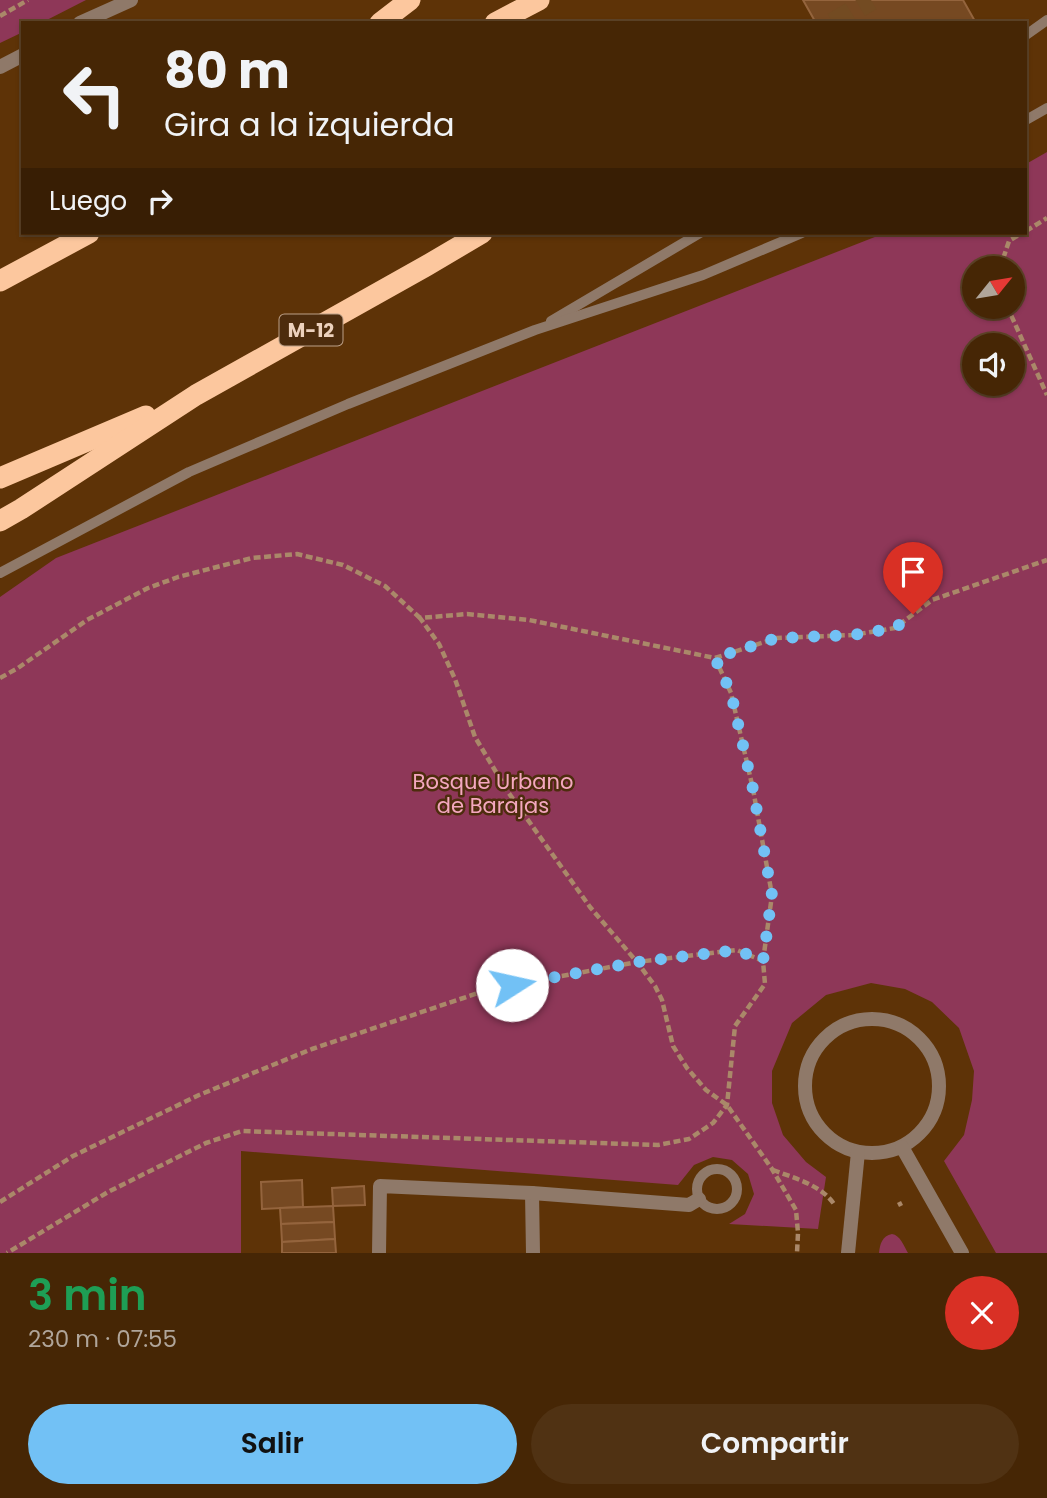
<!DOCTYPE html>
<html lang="es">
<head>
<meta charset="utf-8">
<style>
  body { margin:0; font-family:Poppins,sans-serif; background:#503213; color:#f1f3f6; height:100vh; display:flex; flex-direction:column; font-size:26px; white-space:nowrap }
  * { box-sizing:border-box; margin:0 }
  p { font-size:23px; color:#b0a59a }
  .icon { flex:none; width:38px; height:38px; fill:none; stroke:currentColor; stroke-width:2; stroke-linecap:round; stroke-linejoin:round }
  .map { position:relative; height:1253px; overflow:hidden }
  .panel { display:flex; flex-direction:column; background:#462605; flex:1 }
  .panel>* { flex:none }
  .hud { position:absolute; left:21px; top:21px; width:1006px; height:214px; border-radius:0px; box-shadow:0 2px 5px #0004,0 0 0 2px #5e4327; background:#462605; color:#f1f3f6; overflow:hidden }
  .needle { width:46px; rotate:60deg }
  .controls { position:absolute; left:962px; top:256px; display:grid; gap:14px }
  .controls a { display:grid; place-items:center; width:63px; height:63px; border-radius:50%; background:#462605; box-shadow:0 2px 5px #0004,0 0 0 2px #5e4327; font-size:35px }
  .pin { position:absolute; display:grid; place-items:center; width:60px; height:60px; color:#fff; margin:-72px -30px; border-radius:50% 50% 50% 0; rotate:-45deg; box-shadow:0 0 7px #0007 }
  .pin .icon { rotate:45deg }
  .me { position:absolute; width:77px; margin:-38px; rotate:80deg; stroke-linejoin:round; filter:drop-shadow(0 0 5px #0008) }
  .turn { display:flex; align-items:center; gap:24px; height:147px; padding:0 28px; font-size:32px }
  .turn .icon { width:91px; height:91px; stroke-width:2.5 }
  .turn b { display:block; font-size:49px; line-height:60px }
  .then { display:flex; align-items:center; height:66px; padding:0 28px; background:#0003; gap:14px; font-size:26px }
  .round { display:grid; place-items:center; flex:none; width:74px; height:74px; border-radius:37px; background:#503213 }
  .headline { display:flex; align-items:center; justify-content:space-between; height:119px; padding:0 28px }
  h1 { font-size:42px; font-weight:600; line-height:52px; color:#1e9e55 }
  .cta { display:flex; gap:14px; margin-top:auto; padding:14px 28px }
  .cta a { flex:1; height:80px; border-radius:42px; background:#72c1f5; color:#111; font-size:28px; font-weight:600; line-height:80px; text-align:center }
  .cta a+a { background:#503213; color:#f1f3f6 }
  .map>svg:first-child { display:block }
  .green { fill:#8e3758; fill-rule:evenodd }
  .building { fill:#764922; stroke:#94643d; stroke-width:2 }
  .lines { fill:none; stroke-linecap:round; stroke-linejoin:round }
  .motorway-tunnel { stroke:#734b22; stroke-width:21; stroke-dasharray:21 10; stroke-linecap:butt }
  .path { stroke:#aa8869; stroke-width:4.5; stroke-dasharray:7 3.5; stroke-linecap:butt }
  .service { stroke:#8f7969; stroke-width:10 }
  .minor { stroke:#8f7969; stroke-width:14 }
  .motorway { stroke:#fcc79e; stroke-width:21 }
  .route { stroke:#72c1f5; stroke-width:12; stroke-dasharray:0 21.6 }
  .labels { text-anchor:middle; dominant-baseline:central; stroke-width:5; stroke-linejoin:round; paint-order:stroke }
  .shield { fill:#4d2c0d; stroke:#bca088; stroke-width:2 }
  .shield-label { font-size:19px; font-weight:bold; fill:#ecd1bd }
  .park-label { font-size:21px; fill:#f4a7bf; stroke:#4d2c0d }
</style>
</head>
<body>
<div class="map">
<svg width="1047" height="1253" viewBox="0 0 1047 1253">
  <rect width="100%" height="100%" fill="#5e3307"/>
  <g class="green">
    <polygon points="0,0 86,0 41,23 23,23 23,32 0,43"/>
    <path d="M1047 152V1253H996L944 1161 964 1135 972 1100 974 1071 959 1028 932 1002 905 989 871 983 826 995 792 1023 772 1071V1103L783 1135 806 1162 826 1177 818 1229 729 1224 745 1214 754 1194 748 1174 732 1160 713 1157 694 1165 678 1185 241 1151V1253H0V597L56 558 885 233H1026V164ZM975 268H1013V306H975ZM975 345H1013V383H975Z"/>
    <path d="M892 1234C900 1235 904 1246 908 1253H879C880 1244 882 1236 892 1234Z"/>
  </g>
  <g class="building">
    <polygon points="803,0 963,0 976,23 816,23"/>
    <polygon points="302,1180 303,1207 262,1209 261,1182"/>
    <polygon points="364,1186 365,1205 333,1206 332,1188"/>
    <polygon points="333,1206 334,1222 281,1224 280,1208"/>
    <polygon points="334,1222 335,1239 282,1242 281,1224"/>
    <polygon points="335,1239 336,1253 282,1253 282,1242"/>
  </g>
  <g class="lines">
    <polyline class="motorway-tunnel" points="833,23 871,0"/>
    <g class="path">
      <polyline points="0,16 28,0"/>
      <polyline points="1026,231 1047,218"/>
      <polyline points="1000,268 1009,241 1022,233"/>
      <polyline points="1007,306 1047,395"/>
      <polyline points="715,658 777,638 853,635 895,628 932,600 1047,560"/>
      <polyline points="0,678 18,668 87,620 148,588 178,577 252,558 297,554 343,565 385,586 420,618"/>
      <polyline points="763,961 772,895 753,789 731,693 715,658 529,620 467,614 420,618 439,644 455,679 475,737 508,792 590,907 637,962 655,986 662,1000 673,1046 687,1068 706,1090 727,1105 772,1169 796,1210 798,1233 797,1253"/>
      <path d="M773 1170C794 1178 821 1185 834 1204"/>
      <polyline points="0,1202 73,1156 199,1095 312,1049 487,990 637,962 737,950 763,961 765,984 735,1026 727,1105 713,1123 689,1139 658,1145 242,1131 206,1143 108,1192 7,1253"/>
      <polyline points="898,1205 902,1203"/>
    </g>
    <g class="service">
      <polyline points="1026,35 1047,20"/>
      <polyline points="1026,120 1047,108"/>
      <polyline points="551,321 700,233"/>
      <polyline points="0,573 189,472 348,404 535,330 703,275 802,233"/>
      <circle cx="717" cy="1189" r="20"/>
    </g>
    <g class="minor">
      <polyline points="80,23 131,0"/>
      <polyline points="0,67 23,55"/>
      <circle cx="872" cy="1086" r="67"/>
      <polyline points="902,1147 962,1253"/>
      <polyline points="532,1193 533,1253"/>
      <polyline points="379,1253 380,1186 532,1193 689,1205 699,1199"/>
      <polyline points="848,1253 858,1152"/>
    </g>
    <g class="motorway">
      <polyline points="380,23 410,0"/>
      <polyline points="495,23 539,0"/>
      <polyline points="0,281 89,233"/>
      <polyline points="0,478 146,416"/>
      <polyline points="0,521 21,509 196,395 426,266 482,233"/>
    </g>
  </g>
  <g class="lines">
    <polyline class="route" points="512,985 637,962 737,950 763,961 772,895 753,789 731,693 715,658 777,638 853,635 895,628 913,614"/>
  </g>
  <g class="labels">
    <rect class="shield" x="279.5" y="314.5" width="63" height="31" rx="5"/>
    <g class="shield-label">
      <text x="311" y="330">M-12</text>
    </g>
    <g class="park-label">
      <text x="493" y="781">Bosque Urbano<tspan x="493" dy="24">de Barajas</tspan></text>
    </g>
  </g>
</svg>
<div class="controls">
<a><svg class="needle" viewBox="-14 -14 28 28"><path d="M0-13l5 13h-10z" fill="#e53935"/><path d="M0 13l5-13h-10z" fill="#b0a59a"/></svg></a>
<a><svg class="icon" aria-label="sound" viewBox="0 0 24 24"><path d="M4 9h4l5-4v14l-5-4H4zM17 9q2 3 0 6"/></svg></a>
</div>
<div class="pin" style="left:913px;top:614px;background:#d93025"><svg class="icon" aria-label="arrive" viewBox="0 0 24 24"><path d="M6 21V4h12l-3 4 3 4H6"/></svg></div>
<svg class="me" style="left:512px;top:985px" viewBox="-20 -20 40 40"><circle r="19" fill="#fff"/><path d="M0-13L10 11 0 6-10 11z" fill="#72c1f5"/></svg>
<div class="hud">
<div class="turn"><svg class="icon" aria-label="left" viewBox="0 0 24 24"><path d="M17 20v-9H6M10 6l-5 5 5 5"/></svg><div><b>80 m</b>Gira a la izquierda</div></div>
<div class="then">Luego<svg class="icon" aria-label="right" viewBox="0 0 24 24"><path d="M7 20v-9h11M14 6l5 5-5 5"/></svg></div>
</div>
</div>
<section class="panel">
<div class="headline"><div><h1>3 min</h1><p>230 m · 07:55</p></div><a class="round" style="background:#d93025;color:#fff"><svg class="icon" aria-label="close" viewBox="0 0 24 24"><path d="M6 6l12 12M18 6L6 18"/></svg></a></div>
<div class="cta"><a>Salir</a><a>Compartir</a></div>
</section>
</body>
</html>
